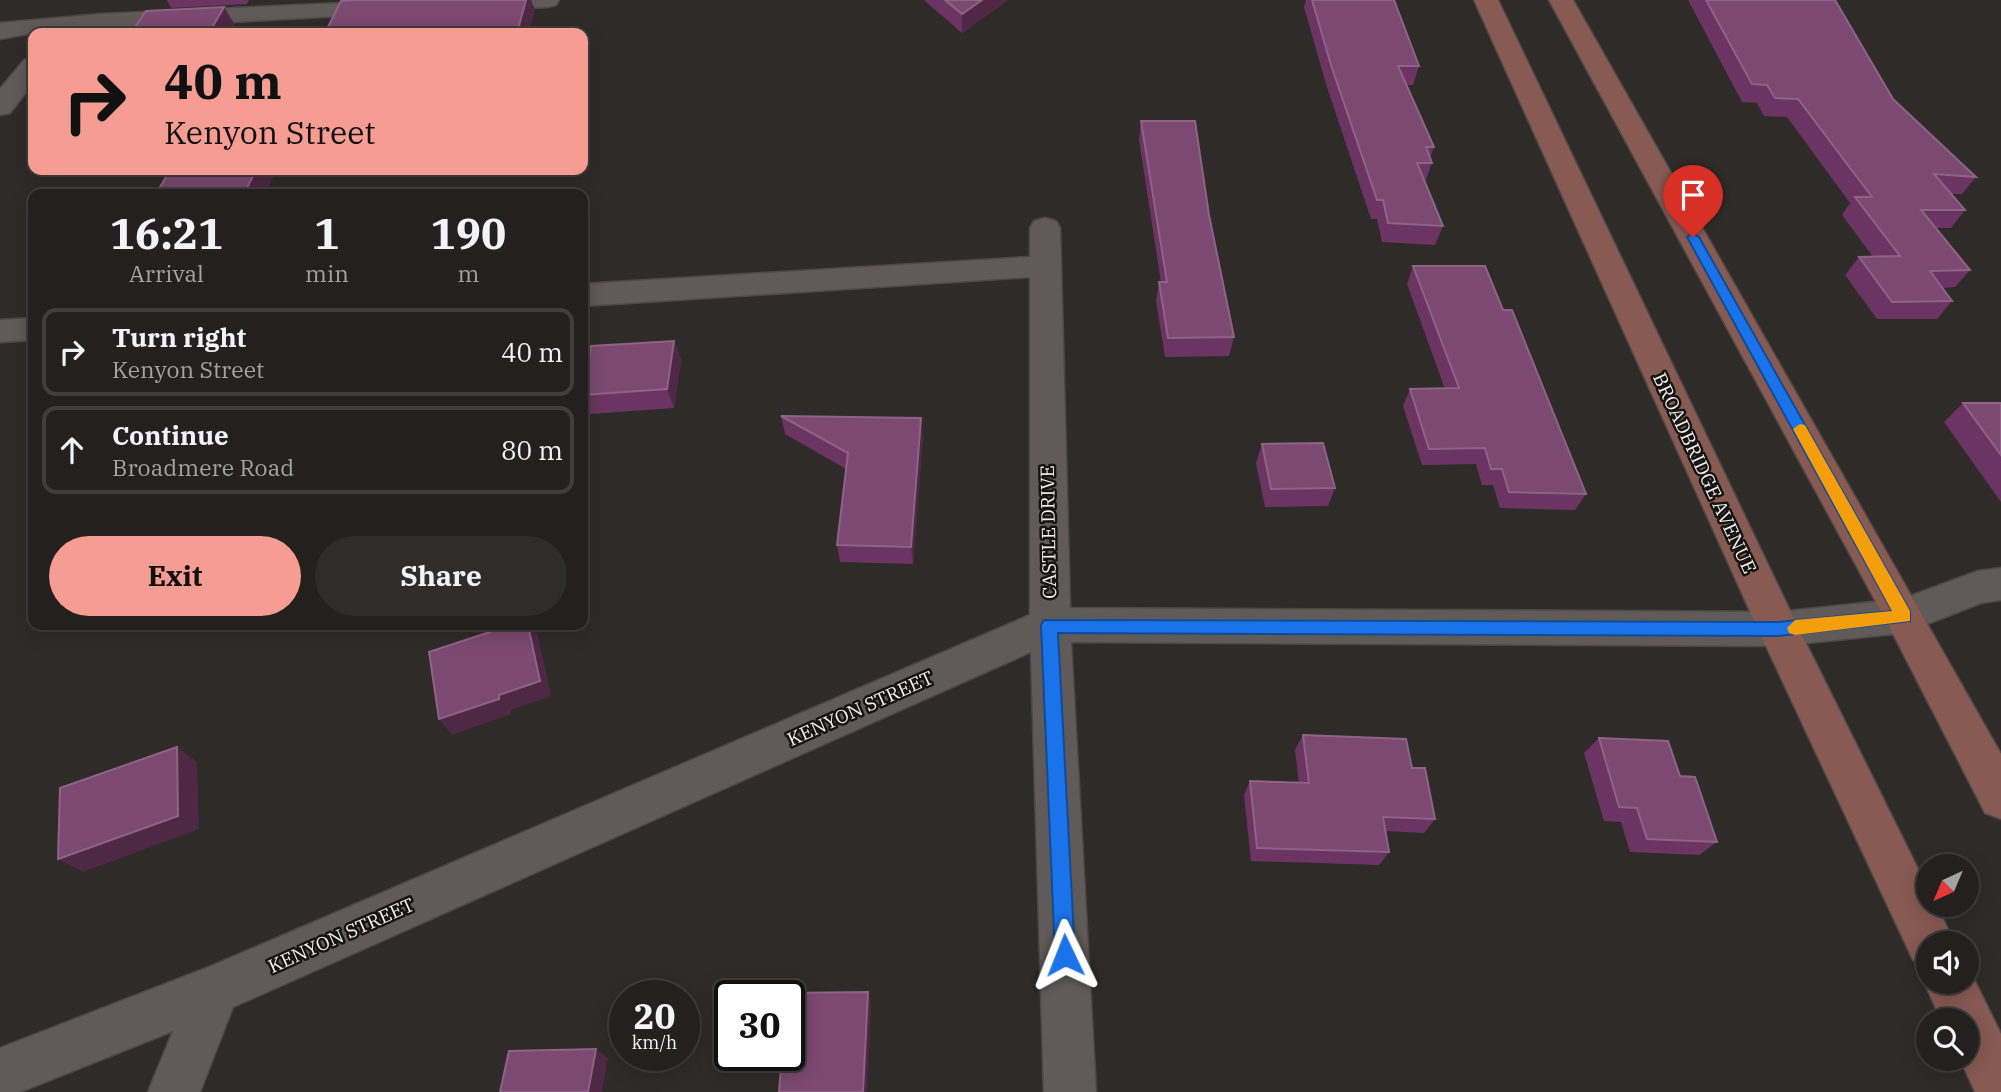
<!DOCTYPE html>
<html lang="en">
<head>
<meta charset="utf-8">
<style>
  body { margin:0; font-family:"IBM Plex Serif",serif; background:#2f2d2c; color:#f1f3f6; height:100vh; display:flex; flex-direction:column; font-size:26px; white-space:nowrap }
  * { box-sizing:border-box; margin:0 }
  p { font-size:23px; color:#a3a3a4 }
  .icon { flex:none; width:38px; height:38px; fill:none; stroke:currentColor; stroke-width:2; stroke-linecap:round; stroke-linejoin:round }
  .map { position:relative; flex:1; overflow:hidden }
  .drawer { position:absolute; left:28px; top:189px; width:560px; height:441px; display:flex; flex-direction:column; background:#23201f; border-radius:14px; box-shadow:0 4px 18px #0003,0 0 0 2px #403e3d }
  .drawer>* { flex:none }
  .top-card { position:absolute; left:28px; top:28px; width:560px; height:147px; border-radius:14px; box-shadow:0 4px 18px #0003,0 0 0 2px #403e3d; background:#f59c93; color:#111; overflow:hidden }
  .needle { width:46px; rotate:224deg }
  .buttons { position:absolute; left:1916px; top:854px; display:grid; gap:14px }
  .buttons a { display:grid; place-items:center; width:63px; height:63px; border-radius:50%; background:#23201f; box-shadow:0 4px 18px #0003,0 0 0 2px #403e3d; font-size:35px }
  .speed { position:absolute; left:609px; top:980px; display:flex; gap:14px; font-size:35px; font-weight:700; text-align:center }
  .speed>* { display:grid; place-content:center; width:91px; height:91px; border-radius:50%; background:#23201f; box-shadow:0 4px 18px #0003,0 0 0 2px #403e3d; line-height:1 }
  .speed small { font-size:18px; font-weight:400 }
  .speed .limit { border:4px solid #111; border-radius:10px; background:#fff; color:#111 }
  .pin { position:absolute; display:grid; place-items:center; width:60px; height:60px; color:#fff; margin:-72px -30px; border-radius:50% 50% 50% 0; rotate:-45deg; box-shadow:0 0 7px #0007 }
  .pin .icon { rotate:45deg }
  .me { position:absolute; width:77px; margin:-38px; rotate:358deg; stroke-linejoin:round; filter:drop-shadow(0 0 5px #0008) }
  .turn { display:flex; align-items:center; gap:24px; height:147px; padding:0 21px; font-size:32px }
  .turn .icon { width:91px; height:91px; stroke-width:2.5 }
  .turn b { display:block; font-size:49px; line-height:60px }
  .eta { display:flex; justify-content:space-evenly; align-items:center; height:119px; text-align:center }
  .eta b { font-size:42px; font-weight:700; line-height:49px }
  .primary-button { display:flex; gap:14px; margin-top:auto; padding:14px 21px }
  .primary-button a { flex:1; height:80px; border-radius:42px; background:#f59c93; color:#111; font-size:28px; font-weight:700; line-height:80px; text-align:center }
  .primary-button a+a { background:#2f2d2c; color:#f1f3f6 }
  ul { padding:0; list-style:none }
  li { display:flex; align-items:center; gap:21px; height:88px; margin:0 14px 10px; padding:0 7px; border:4px solid #403e3d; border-radius:14px }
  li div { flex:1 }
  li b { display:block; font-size:26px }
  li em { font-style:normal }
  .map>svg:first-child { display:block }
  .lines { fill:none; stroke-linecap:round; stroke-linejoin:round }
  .minor-casing { stroke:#4c4847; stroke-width:3 }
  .secondary-casing { stroke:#4c4847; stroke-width:3 }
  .minor { fill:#605b59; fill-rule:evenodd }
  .secondary { fill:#875a52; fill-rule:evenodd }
  .wall { fill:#6c3462 }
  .shaded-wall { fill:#4e2845 }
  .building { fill:#7b4971; stroke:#8e6385; stroke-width:2 }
  .route { fill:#1a73e8; stroke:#114b97; stroke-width:2 }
  .slow { fill:#f59e0b }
  .labels { text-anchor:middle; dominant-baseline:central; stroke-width:5; stroke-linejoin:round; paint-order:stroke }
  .street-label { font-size:19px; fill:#f4f1f0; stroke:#161413 }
</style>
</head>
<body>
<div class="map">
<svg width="2001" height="1092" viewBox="0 0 2001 1092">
  <rect width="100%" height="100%" fill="#2f2b29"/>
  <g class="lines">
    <g class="minor-casing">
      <g id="minor">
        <polygon points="469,0 559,0 556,5 547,7 479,10 470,8 467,3"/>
        <polygon points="388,1 397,3 400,8 397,13 33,33 0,39 0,23 101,14"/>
        <polygon points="33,58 33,83 10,113 0,115 0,89 24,60"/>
        <polygon points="1045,218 1056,221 1060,228 1070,608 1778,612 1902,599 1978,571 2001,568 2001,600 1981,603 1904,633 1778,646 1071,642 1096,1092 1044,1092 1031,652 233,1007 200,1092 148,1092 173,1031 20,1092 0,1092 0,1048 209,967 1030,615 1030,277 583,306 583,284 1030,257 1030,228 1034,221"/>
        <polygon points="33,318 33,340 0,342 0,320"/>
      </g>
    </g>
    <g class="secondary-casing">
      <g id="secondary">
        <polygon points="1474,0 1498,0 1795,621 1928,889 1928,905 1937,905 1954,943 1928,943 1928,967 1913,960 1758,629"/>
        <polygon points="1549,0 1573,0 2001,754 2001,819 1985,813 1890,628"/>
        <polygon points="1967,965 2001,1034 2001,1092 1975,1092 1960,1059 1967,1059 1967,1020 1941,1020 1924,982 1928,972 1928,982 1967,982"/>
      </g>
    </g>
    <use href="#minor" class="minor"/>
    <use href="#secondary" class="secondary"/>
  </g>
  <g class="wall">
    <polygon points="167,0 249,0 247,4 171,8"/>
    <polygon points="924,0 1008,0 962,33"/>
    <polygon points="1306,0 1394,0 1419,66 1413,85 1406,85 1434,147 1430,158 1432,163 1425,182 1443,226 1435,245 1382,242 1377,219 1371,219 1326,84 1304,7"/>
    <polygon points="1688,0 1835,0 1893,99 1976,177 1962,194 1951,194 1965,210 1951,228 1935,228 1970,270 1955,287 1942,288 1952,301 1937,319 1877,319 1845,275 1859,257 1873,257 1842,215 1850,203 1787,117 1764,116 1757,103 1742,102"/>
    <polygon points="1141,121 1209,215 1234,337 1229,356 1165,357 1156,301 1159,282 1161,282 1139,140"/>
    <polygon points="1413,266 1503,310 1586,494 1575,510 1500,508 1493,485 1482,485 1476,464 1422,465 1403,406 1410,389 1445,389 1407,284"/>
    <polygon points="674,341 681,360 674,408 590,414 583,397 583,389"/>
    <polygon points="1963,403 2001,403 2001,502 1944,422"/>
    <polygon points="781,416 923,437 913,564 840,562 837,545 846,469 785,434"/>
    <polygon points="1262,444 1335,488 1328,506 1265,507 1256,463"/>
    <polygon points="1303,735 1412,768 1435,819 1424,833 1386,831 1389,852 1379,865 1251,861 1244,795 1250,781 1299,783 1295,750"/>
    <polygon points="1599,738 1680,776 1717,842 1699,855 1630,852 1621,822 1604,821 1584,753"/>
  </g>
  <g class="shaded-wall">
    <polygon points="526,0 531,0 535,10 529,33 517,33"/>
    <polygon points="982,0 1008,0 962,33 962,14"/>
    <polygon points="224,7 235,25 230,33 209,33"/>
    <polygon points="256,170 277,170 265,194 244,194"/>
    <polygon points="674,341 681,360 674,408 667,389"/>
    <polygon points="921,418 923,437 913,564 911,547"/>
    <polygon points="528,625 530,625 538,636 551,696 511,710 511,714 452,735 439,719 499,695"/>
    <polygon points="177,747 197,762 199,829 83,872 58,859"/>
    <polygon points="868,992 871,1002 867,1092 863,1092"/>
    <polygon points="596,1049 608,1058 602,1092 588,1092"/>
  </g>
  <g class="building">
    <polygon points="353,0 526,0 517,33 325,33 341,1"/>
    <polygon points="945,0 982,0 962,14"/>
    <polygon points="1312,0 1394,0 1419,66 1398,66 1434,147 1426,147 1432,163 1417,163 1443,226 1388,223 1383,200 1377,200 1331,65"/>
    <polygon points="1706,0 1835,0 1893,99 1976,177 1934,174 1965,210 1921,210 1970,270 1930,271 1952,301 1892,302 1859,257 1900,256 1855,197 1872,197 1798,99 1775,98 1767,85 1752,84"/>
    <polygon points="224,7 209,33 131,33 146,11"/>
    <polygon points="1141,121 1195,121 1209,215 1234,337 1168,338 1159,282 1167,282"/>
    <polygon points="170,170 256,170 244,194 156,194"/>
    <polygon points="1413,266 1485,266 1503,310 1512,310 1586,494 1509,492 1502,469 1491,469 1485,448 1429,449 1410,389 1459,388"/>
    <polygon points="674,341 667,389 583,395 591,346"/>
    <polygon points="1963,403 2001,403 2001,455"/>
    <polygon points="781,416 921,418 911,547 837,545 848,453"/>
    <polygon points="1323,443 1335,488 1271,489 1262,444"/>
    <polygon points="511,625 528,625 540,681 499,695 499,699 439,719 429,652"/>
    <polygon points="1303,735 1406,739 1412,768 1425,768 1435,819 1383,817 1389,852 1257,848 1250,781 1309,783"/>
    <polygon points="1599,738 1668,741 1680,776 1695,777 1717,842 1647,839 1637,808 1619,807"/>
    <polygon points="177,747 178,816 58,859 60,788"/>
    <polygon points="868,992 863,1092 779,1092 782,1055 789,1055 789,996 787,996 787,993"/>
    <polygon points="596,1049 588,1092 500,1092 509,1051"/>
  </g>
  <polygon class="route" points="1693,233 1699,237 1910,611 1910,621 1778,636 1058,633 1075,955 1072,962 1065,965 1058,962 1055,955 1041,625 1044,620 1778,622 1892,611 1687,237"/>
  <polygon class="slow" points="1800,424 1805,425 1910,611 1910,621 1795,635 1789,633 1787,628 1795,620 1892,611 1793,429"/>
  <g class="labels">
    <g class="street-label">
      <text transform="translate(1705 473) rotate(65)">BROADBRIDGE AVENUE</text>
      <text transform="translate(1048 532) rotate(-91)">CASTLE DRIVE</text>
      <text transform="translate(860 708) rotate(-24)">KENYON STREET</text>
      <text transform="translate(341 935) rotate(-24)">KENYON STREET</text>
    </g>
  </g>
</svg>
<div class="buttons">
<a><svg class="needle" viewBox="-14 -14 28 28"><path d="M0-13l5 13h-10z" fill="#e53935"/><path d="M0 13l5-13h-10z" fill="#a3a3a4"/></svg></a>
<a><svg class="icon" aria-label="sound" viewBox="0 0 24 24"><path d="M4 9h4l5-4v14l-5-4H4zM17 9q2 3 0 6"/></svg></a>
<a><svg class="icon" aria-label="search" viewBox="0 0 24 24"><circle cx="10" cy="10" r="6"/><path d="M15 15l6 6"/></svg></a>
</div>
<div class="speed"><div>20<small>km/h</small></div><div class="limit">30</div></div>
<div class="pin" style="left:1693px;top:237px;background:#d93025"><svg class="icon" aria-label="arrive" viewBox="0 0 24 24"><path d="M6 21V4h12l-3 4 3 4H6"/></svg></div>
<svg class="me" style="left:1065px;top:955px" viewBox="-20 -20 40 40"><path d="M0-17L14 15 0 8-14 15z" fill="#1a73e8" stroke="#fff" stroke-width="4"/></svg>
<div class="top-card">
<div class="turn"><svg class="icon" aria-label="right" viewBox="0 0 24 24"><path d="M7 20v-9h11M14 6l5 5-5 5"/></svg><div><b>40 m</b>Kenyon Street</div></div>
</div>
<section class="drawer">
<div class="eta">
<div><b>16:21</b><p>Arrival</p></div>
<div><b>1</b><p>min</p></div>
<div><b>190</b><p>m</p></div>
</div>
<ul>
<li><svg class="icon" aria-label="right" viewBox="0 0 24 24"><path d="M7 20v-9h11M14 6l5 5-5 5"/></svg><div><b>Turn right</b><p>Kenyon Street</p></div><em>40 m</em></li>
<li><svg class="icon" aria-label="ahead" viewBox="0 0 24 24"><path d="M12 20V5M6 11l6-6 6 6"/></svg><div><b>Continue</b><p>Broadmere Road</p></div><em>80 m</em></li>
</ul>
<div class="primary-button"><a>Exit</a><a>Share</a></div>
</section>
</div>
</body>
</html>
